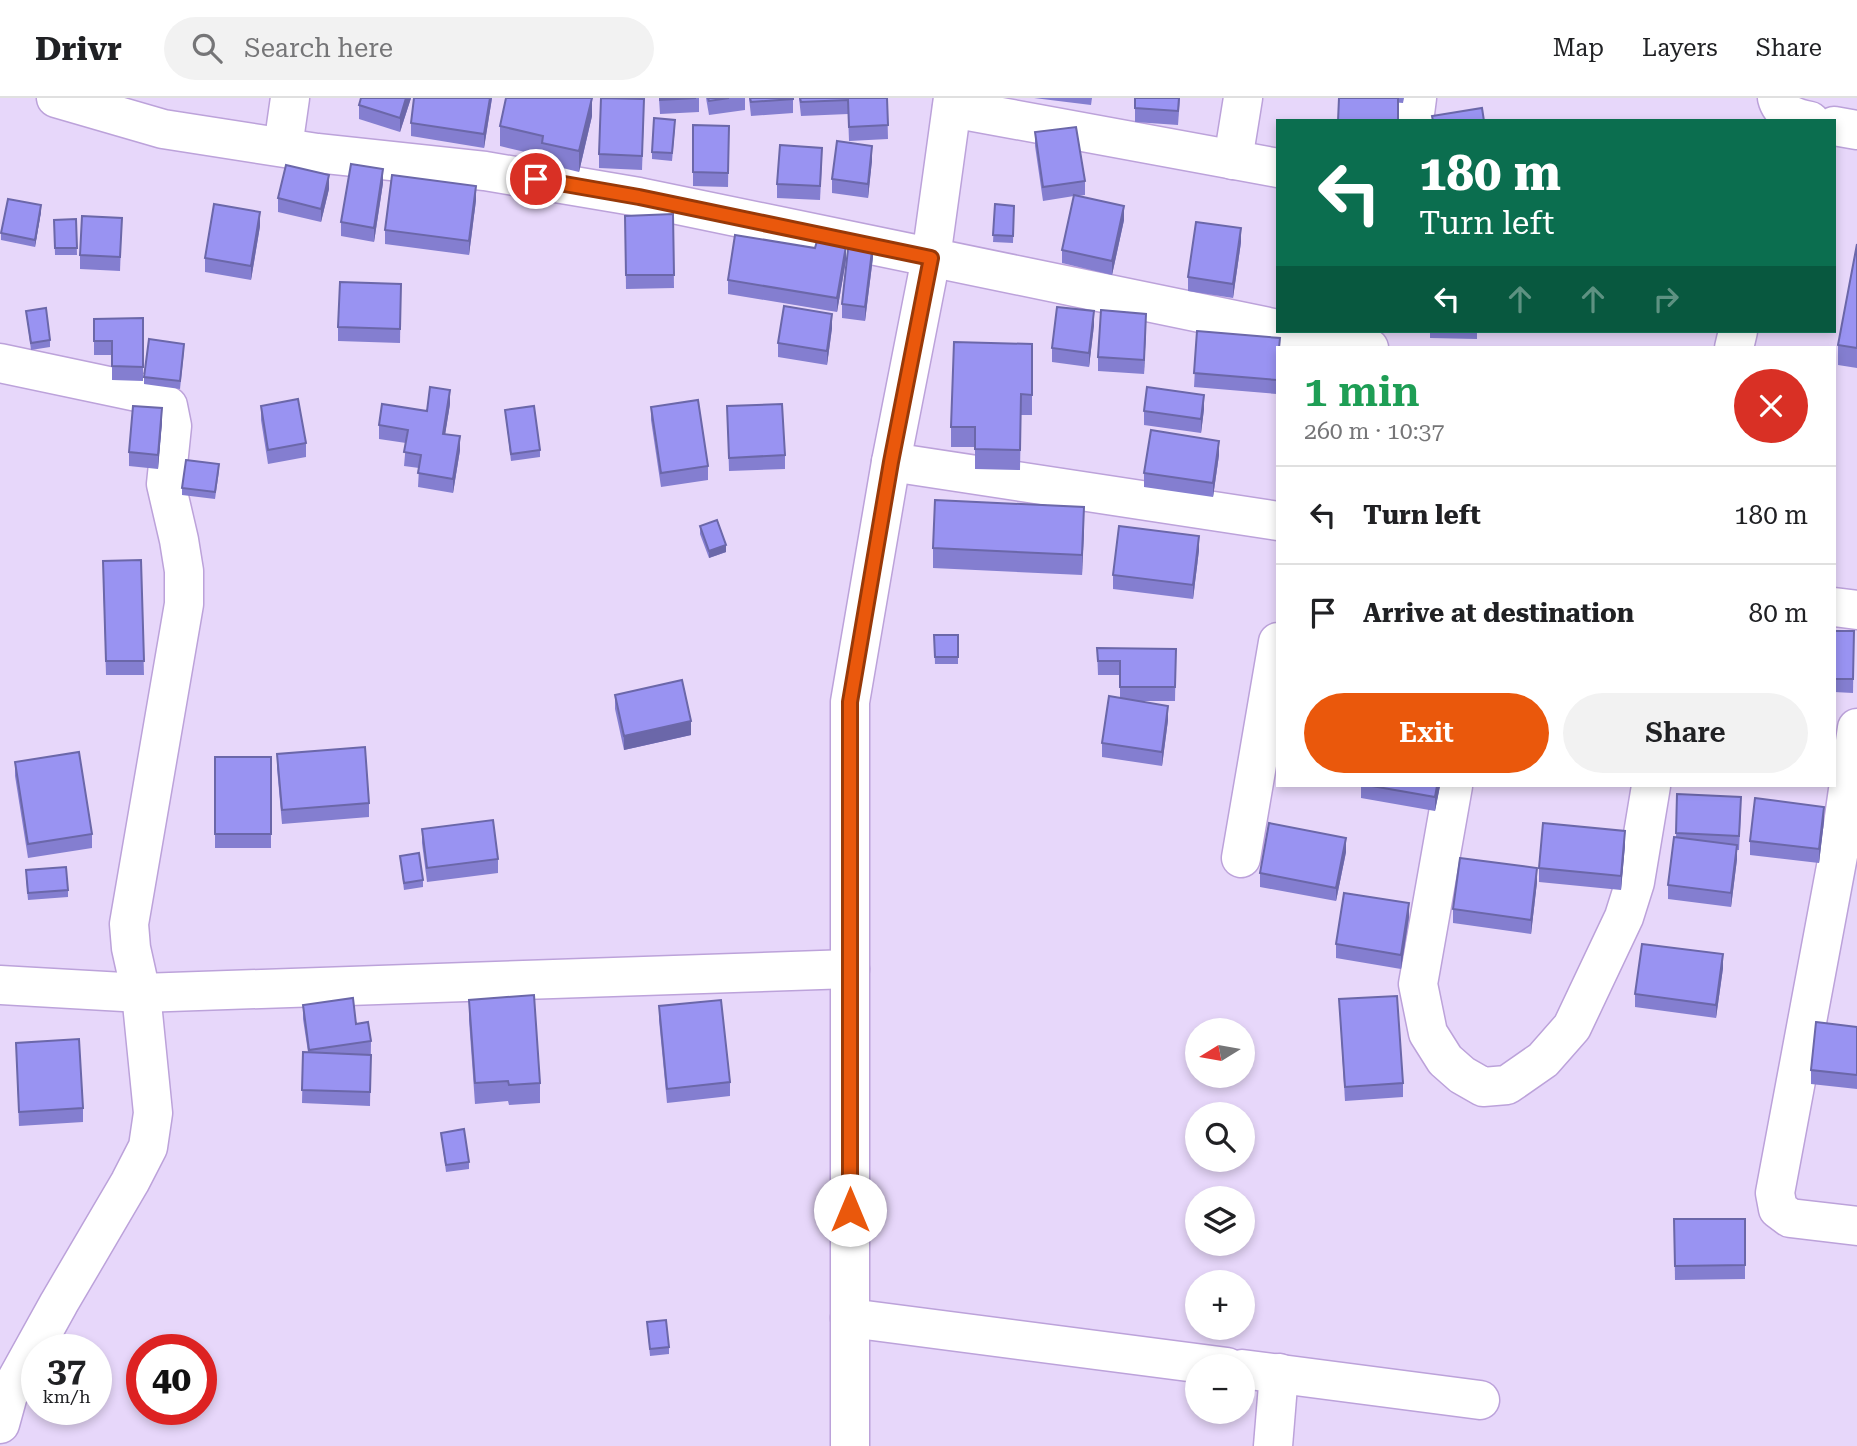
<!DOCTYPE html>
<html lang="en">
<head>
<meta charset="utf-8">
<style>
  body { margin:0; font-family:"Roboto Serif",serif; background:#f2f2f2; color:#202124; height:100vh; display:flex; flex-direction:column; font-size:26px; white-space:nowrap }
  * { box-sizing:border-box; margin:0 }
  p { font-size:23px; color:#757577 }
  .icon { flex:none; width:38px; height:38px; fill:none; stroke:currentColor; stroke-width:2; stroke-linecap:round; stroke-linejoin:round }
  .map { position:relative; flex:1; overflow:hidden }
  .sheet { position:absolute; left:1276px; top:248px; width:560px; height:441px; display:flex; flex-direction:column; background:#fff; border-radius:0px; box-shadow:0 4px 10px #0003 }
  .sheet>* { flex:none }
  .hud { position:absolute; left:1276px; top:21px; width:560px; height:214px; border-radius:0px; box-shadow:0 4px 10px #0003; background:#0b6e4f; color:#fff; overflow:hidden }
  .needle { width:46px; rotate:259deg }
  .tools { position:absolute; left:1185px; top:920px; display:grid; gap:14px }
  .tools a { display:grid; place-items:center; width:70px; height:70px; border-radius:50%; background:#fff; box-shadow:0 4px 10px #0003; font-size:35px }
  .speed { position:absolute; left:21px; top:1236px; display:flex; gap:14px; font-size:35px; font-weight:700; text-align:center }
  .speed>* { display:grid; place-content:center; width:91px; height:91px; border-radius:50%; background:#fff; box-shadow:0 4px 10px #0003; line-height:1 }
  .speed small { font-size:18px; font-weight:400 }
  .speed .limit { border:10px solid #d22; background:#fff; color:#111 }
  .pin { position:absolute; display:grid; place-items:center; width:60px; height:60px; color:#fff; margin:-30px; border:4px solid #fff; border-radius:50%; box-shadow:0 2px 7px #0007 }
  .me { position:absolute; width:77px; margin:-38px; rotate:0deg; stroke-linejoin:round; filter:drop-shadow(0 0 5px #0008) }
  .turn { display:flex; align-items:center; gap:24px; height:147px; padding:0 28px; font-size:32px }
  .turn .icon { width:91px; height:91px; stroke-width:2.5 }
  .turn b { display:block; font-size:49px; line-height:60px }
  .lanes { display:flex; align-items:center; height:66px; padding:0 28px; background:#0003; justify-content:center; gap:35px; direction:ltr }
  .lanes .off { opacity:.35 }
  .round { display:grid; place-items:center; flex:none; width:74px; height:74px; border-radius:37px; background:#f2f2f2 }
  .overview { display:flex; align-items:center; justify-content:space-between; height:119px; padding:0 28px }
  h1 { font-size:42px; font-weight:600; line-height:52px; color:#1e9e55 }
  .cta { display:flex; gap:14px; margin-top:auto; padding:14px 28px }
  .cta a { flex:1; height:80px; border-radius:42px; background:#ea580c; color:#fff; font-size:28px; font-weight:600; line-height:80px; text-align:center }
  .cta a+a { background:#f2f2f2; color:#202124 }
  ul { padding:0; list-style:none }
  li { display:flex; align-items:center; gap:21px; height:98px; padding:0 28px; border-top:2px solid #e0e0e0 }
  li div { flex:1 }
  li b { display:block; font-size:26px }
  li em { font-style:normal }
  header { display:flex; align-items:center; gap:42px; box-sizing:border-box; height:98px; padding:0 35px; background:#fff; border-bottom:2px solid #e0e0e0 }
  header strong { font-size:33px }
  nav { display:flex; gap:38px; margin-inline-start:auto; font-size:24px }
  .search { width:490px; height:63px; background:#f2f2f2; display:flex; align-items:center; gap:18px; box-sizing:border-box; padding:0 24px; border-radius:38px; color:#757577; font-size:26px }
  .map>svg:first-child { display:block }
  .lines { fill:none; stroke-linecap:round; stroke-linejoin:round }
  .minor-casing { stroke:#bca2da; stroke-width:41 }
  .minor { stroke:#fff; stroke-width:38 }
  .wall { fill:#847ed0 }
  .shaded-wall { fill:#6b67a9 }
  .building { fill:#9993f2; stroke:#6b67a9; stroke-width:2 }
  .route-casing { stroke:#983908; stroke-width:18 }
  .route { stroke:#ea580c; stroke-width:12 }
</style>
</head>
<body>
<header>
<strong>Drivr</strong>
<div class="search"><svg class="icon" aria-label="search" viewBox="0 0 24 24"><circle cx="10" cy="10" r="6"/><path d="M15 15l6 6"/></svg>Search here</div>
<nav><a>Map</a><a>Layers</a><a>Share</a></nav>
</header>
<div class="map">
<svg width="1857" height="1348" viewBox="0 0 1857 1348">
  <rect width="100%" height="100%" fill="#e7d7fa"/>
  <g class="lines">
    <g class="minor-casing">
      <g id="minor">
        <polyline points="56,0 163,31 317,55 485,73 639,99 1278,231"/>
        <path d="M1777 0C1781 16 1795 20 1810 23"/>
        <polyline points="952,10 1278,70"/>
        <polyline points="1414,23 1417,0"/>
        <polyline points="1834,28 1857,32"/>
        <polyline points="283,49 290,0"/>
        <polyline points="1233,62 1243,0"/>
        <polyline points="1284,233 1369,250"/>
        <polyline points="1734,250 1738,233"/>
        <polyline points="0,265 151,297 168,308 172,328 166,386 179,442 184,473 184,506 129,826 131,850 141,895 153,1015 148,1049 130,1084 59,1205 8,1297 0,1326"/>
        <polyline points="891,364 1278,423"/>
        <polyline points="1834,509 1857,512"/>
        <polyline points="1857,630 1840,747 1775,1095 1778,1111 1790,1120 1857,1128"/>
        <polyline points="1453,688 1418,886 1428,935 1445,962 1462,977 1483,989 1507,987 1543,962 1572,929 1624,819 1635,784 1651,688"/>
        <polyline points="1241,760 1278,544"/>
        <polyline points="0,887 141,895 850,871"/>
        <polyline points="850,1220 1227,1269"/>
        <polyline points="1242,1271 1480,1302"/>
        <polyline points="850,1348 850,604 891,364 931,160 953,0"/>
        <polyline points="1273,1348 1279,1275"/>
      </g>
    </g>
    <use href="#minor" class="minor"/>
  </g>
  <g class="wall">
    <polygon points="361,0 411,0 400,34 359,21 359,7"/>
    <polygon points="414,0 492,0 484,50 411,38 411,25"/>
    <polygon points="592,0 592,18 579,74 542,65 542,58 500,48 500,28"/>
    <polygon points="659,0 699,0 699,14 660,16"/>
    <polygon points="706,0 745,0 745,12 709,17"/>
    <polygon points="749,0 793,0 793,15 751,18"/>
    <polygon points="799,0 887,0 888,41 849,43 848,16 801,18"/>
    <polygon points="1034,0 1092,0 1091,7"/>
    <polygon points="1180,0 1178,27 1135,24 1135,10"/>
    <polygon points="1339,0 1404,0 1403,5"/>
    <polygon points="644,15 642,72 599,70 599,56"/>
    <polygon points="693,27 729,28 728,89 693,88"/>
    <polygon points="675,29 672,63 652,61 652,54"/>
    <polygon points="1035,34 1085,83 1085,97 1077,98 1124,122 1112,177 1062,165 1062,152 1074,98 1043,103 1035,48"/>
    <polygon points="872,62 868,100 832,95 832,81"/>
    <polygon points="822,64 820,102 777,100 777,86"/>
    <polygon points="383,85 374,144 341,138 341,124"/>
    <polygon points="329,91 321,124 278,114 278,100"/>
    <polygon points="476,102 469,157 385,146 385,132"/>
    <polygon points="995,106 1014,108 1013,145 993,144"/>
    <polygon points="41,114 35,149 1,142 1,135"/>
    <polygon points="673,116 674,190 626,191 625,118"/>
    <polygon points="122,120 120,173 80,171 80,157"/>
    <polygon points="76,121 77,157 55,157 54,122"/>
    <polygon points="260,128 251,182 205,174 205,160"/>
    <polygon points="1241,144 1233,200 1188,193 1188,179"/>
    <polygon points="1857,146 1857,270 1838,267 1838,247"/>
    <polygon points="873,159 865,223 842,220 842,206"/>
    <polygon points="846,162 837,214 728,196 728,182"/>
    <polygon points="401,186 400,245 338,243 338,229"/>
    <polygon points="26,213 50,242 50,249 31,252"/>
    <polygon points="143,220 143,283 112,282 112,257 94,257 94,221"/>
    <polygon points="1094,227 1089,269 1052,264 1052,250"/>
    <polygon points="832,230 827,267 778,259 778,245"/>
    <polygon points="1146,230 1144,276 1098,273 1098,259"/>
    <polygon points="1197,233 1280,240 1280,250 1278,250 1277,296 1194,289"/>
    <polygon points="1430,233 1477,233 1477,241 1430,240"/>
    <polygon points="1032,246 1032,317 1021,317 1020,372 975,371 975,349 951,349 951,329"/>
    <polygon points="184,253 180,291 144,286 144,279"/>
    <polygon points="450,306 445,336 460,352 453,395 418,389 419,370 404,368 406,345 379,341 379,327"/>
    <polygon points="261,308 306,345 306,359 268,366 261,322"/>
    <polygon points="727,308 785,357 785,371 729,373"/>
    <polygon points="651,309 708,368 708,382 661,389 651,322"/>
    <polygon points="1204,311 1201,335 1144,327 1144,313"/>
    <polygon points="505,312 540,352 540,359 511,363"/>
    <polygon points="162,324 158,371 129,368 129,354"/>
    <polygon points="1219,357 1213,399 1144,389 1144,375"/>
    <polygon points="219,373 215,401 182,397 182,390"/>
    <polygon points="700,428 726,454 709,460 700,436"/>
    <polygon points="1084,430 1082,477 933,470 933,450"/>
    <polygon points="1199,452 1193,501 1113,491 1113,477"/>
    <polygon points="141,462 144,577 106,577 103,477"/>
    <polygon points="1834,533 1854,533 1853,595 1834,594"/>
    <polygon points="934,537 958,537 958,566 935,566"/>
    <polygon points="1097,550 1176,551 1175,603 1138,603 1168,622 1162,668 1102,659 1102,645 1120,600 1120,577 1098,577"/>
    <polygon points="615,597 691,637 624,652 615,611"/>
    <polygon points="277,656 369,705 369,719 282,726 277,670"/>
    <rect x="215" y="659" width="56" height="91"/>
    <polygon points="15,664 92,736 92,750 28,760 15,678"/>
    <polygon points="1361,688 1440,688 1435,713 1361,700"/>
    <polygon points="1677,696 1741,713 1739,752 1737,752 1737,761 1731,809 1668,801 1668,787 1676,740"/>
    <polygon points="1824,723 1819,765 1750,757 1750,743"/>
    <polygon points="422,731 498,761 498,775 427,784 422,745"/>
    <polygon points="1625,747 1621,792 1539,784 1539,770"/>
    <polygon points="1346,754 1336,803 1260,789 1260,775"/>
    <polygon points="400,758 423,782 423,789 404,792"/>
    <polygon points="26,779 68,792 68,799 28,802"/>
    <polygon points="1537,784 1531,836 1453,825 1453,811"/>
    <polygon points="1409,819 1401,871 1336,860 1336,846"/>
    <polygon points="1723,870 1716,920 1635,909 1635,896"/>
    <polygon points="1339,901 1403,985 1403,999 1345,1003"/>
    <polygon points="469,902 540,985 540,1005 509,1007 508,1003 475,1006 469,922"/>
    <polygon points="303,907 356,926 371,943 370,1008 302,1005 303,954 308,954 303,921"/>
    <polygon points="659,908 730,984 730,998 667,1005 659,922"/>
    <polygon points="1857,929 1857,991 1811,986 1811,972"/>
    <polygon points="16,945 83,1010 83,1024 19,1028"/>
    <polygon points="441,1035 469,1064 469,1071 446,1074"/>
    <polygon points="1674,1121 1745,1121 1745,1181 1675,1182"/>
    <polygon points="647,1224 669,1249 669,1256 650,1258"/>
  </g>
  <g class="shaded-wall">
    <polygon points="406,0 411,0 400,34 400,20"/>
    <polygon points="490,0 492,0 484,50 484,36"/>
    <polygon points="592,0 592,18 579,74 579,53"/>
    <polygon points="872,48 872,62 868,100 868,86"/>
    <polygon points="383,71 383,85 374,144 374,130"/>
    <polygon points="329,77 329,91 321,124 321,111"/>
    <polygon points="476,88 476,102 469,157 469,143"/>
    <polygon points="41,107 41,114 35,149 35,142"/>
    <polygon points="1124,108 1124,122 1112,177 1112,163"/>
    <polygon points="260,114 260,128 251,182 251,168"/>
    <polygon points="1241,130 1241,144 1233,200 1233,186"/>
    <polygon points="873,145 873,159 865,223 865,209"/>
    <polygon points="846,148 846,162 837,214 837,200"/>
    <polygon points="1094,213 1094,227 1089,269 1089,255"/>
    <polygon points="832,216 832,230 827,267 827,253"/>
    <polygon points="1146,216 1146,230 1144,276 1144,262"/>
    <polygon points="450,292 450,306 443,350 443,336"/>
    <polygon points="1204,297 1204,311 1201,335 1201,321"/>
    <polygon points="162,310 162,324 158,371 158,357"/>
    <polygon points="460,338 460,352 453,395 453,381"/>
    <polygon points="1219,343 1219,357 1213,399 1213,385"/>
    <polygon points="1084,409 1084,430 1082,477 1082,457"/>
    <polygon points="1199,438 1199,452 1193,501 1193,487"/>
    <polygon points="726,447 726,454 709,460 709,453"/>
    <polygon points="1168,608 1168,622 1162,668 1162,654"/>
    <polygon points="691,623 691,637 624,652 624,638"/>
    <polygon points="1437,688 1440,688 1435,713 1435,699"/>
    <polygon points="1824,709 1824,723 1819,765 1819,751"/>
    <polygon points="1625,733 1625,747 1621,792 1621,778"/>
    <polygon points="1346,740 1346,754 1336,803 1336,790"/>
    <polygon points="1737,747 1737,761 1731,809 1731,795"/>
    <polygon points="1537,770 1537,784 1531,836 1531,822"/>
    <polygon points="1409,805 1409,819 1401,871 1401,857"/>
    <polygon points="1723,856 1723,870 1716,920 1716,907"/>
  </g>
  <g class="building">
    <polygon points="361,0 406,0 400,20 359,7"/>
    <polygon points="414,0 490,0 484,36 411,25"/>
    <polygon points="506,0 592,0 579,53 542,45 543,38 500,28"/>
    <polygon points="601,0 644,1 642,58 599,56"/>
    <polygon points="660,0 696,0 660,2"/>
    <polygon points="708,0 729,0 709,3"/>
    <polygon points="750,0 793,0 793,1 751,4"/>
    <polygon points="800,0 887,0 888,27 849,29 848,2 801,4"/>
    <polygon points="1135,0 1179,0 1178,13 1135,10"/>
    <polygon points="1339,0 1398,0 1398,23 1338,23"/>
    <polygon points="1482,10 1484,23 1433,23 1432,18"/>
    <polygon points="654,20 675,22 672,55 652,54"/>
    <polygon points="693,27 729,28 728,75 693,74"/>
    <polygon points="1076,29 1085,83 1043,89 1035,34"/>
    <polygon points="837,43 872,48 868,86 832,81"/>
    <polygon points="780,47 822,50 820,88 777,86"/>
    <polygon points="351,66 383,71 374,130 341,124"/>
    <polygon points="286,67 329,77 321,111 278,100"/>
    <polygon points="392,77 476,88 469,143 385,132"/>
    <polygon points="1074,97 1124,108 1112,163 1062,152"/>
    <polygon points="8,101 41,107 35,142 1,135"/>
    <polygon points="214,106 260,114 251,168 205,160"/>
    <polygon points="995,106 1014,108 1013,138 993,137"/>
    <polygon points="673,116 674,177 626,177 625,118"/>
    <polygon points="82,118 122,120 120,159 80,157"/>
    <polygon points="76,121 77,150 55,150 54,122"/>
    <polygon points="1196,124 1241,130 1233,186 1188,179"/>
    <polygon points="735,137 815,150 817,143 846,148 837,200 728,182"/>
    <polygon points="849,142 873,145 865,209 842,206"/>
    <polygon points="1857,146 1857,250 1838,247"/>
    <polygon points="340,184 401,186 400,231 338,229"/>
    <polygon points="784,208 832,216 827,253 778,245"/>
    <polygon points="1057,209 1094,213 1089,255 1052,250"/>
    <polygon points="46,210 50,242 31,245 26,213"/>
    <polygon points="1101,212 1146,216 1144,262 1098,259"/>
    <polygon points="143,220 143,269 112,268 112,243 94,243 94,221"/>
    <polygon points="1197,233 1280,240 1279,250 1278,250 1277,282 1194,275"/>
    <polygon points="149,241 184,246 180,283 144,279"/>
    <polygon points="954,244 1032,246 1032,297 1021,296 1020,352 975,351 975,329 951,329"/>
    <polygon points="430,289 450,292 443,336 460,338 453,381 418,375 421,357 404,354 408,332 379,327 382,306 427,313"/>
    <polygon points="1147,289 1204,297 1201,321 1144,313"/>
    <polygon points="298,301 306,345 268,352 261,308"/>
    <polygon points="698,302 708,368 661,375 651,309"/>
    <polygon points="782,306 785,357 729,360 727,308"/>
    <polygon points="133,308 162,310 158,357 129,354"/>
    <polygon points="534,308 540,352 511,356 505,312"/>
    <polygon points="1151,332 1219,343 1213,385 1144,375"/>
    <polygon points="186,362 219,366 215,394 182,390"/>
    <polygon points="935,402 1084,409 1082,457 933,450"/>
    <polygon points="717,422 726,447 709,453 700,428"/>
    <polygon points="1119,428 1199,438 1193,487 1113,477"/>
    <polygon points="141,462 144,563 106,563 103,463"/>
    <polygon points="1834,533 1854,533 1853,581 1834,581"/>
    <polygon points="934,537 958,537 958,559 935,559"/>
    <polygon points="1097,550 1176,551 1175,589 1120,589 1120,563 1098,563"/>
    <polygon points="682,582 691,623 624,638 615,597"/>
    <polygon points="1109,598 1168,608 1162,654 1102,645"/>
    <polygon points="365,649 369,705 282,712 277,656"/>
    <polygon points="79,654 92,736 28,746 15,664"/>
    <rect x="215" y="659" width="56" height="77"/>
    <polygon points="1372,688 1437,688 1435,699"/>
    <polygon points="1677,696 1741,699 1739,738 1676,735"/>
    <polygon points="1755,700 1824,709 1819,751 1750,743"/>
    <polygon points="493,722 498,761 427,770 422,731"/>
    <polygon points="1269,725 1346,740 1336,790 1260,775"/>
    <polygon points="1543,725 1625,733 1621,778 1539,770"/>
    <polygon points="1674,739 1737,747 1731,795 1668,787"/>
    <polygon points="419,755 423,782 404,785 400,758"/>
    <polygon points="1460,760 1537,770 1531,822 1453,811"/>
    <polygon points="66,769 68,792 28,795 26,772"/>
    <polygon points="1344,795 1409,805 1401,857 1336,846"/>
    <polygon points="1642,846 1723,856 1716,907 1635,896"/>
    <polygon points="534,897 540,985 509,987 508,983 475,985 469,902"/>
    <polygon points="1397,898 1403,985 1345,989 1339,901"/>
    <polygon points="353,900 356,926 368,924 371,943 309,952 303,907"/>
    <polygon points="721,902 730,984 667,991 659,908"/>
    <polygon points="1816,924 1857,929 1857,977 1811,972"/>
    <polygon points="79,941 83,1010 19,1014 16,945"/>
    <polygon points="303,954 371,957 370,994 302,992"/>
    <polygon points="464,1031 469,1064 446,1067 441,1035"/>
    <polygon points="1674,1121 1745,1121 1745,1167 1675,1168"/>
    <polygon points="666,1222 669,1249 650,1251 647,1224"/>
  </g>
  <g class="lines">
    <g class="route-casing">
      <polyline id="route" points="536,81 639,99 931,160 891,364 850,604 850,1112"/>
    </g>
    <use href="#route" class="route"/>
  </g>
</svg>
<div class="tools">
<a><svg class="needle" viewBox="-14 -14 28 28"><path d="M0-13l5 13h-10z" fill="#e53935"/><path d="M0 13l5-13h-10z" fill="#757577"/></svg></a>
<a><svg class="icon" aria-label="search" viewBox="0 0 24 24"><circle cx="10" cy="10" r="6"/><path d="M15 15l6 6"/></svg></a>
<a><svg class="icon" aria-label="layers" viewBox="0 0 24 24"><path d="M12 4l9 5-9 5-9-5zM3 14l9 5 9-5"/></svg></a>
<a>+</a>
<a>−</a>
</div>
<div class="speed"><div>37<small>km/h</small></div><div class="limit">40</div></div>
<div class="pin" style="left:536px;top:81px;background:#d93025"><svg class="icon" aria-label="arrive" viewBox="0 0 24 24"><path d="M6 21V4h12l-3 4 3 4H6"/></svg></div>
<svg class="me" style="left:850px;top:1112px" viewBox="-20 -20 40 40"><circle r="19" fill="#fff"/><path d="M0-13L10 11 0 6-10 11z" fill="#ea580c"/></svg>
<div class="hud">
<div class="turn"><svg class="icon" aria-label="left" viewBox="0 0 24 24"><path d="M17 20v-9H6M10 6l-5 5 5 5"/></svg><div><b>180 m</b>Turn left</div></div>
<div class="lanes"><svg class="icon" aria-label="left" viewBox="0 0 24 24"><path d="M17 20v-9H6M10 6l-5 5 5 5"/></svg><svg class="icon off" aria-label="ahead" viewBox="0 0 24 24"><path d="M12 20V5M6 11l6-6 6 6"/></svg><svg class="icon off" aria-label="ahead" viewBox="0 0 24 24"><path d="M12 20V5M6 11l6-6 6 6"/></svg><svg class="icon off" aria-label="right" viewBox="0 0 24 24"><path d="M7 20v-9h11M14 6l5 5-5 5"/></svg></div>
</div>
<section class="sheet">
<div class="overview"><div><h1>1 min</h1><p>260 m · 10:37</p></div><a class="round" style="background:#d93025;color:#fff"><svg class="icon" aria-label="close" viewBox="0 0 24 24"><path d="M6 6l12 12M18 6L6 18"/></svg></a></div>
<ul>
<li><svg class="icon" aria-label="left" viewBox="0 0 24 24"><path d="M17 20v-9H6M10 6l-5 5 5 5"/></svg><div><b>Turn left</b></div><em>180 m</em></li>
<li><svg class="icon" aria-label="arrive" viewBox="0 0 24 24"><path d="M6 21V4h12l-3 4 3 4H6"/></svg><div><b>Arrive at destination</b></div><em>80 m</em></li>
</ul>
<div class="cta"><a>Exit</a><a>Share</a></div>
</section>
</div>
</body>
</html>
